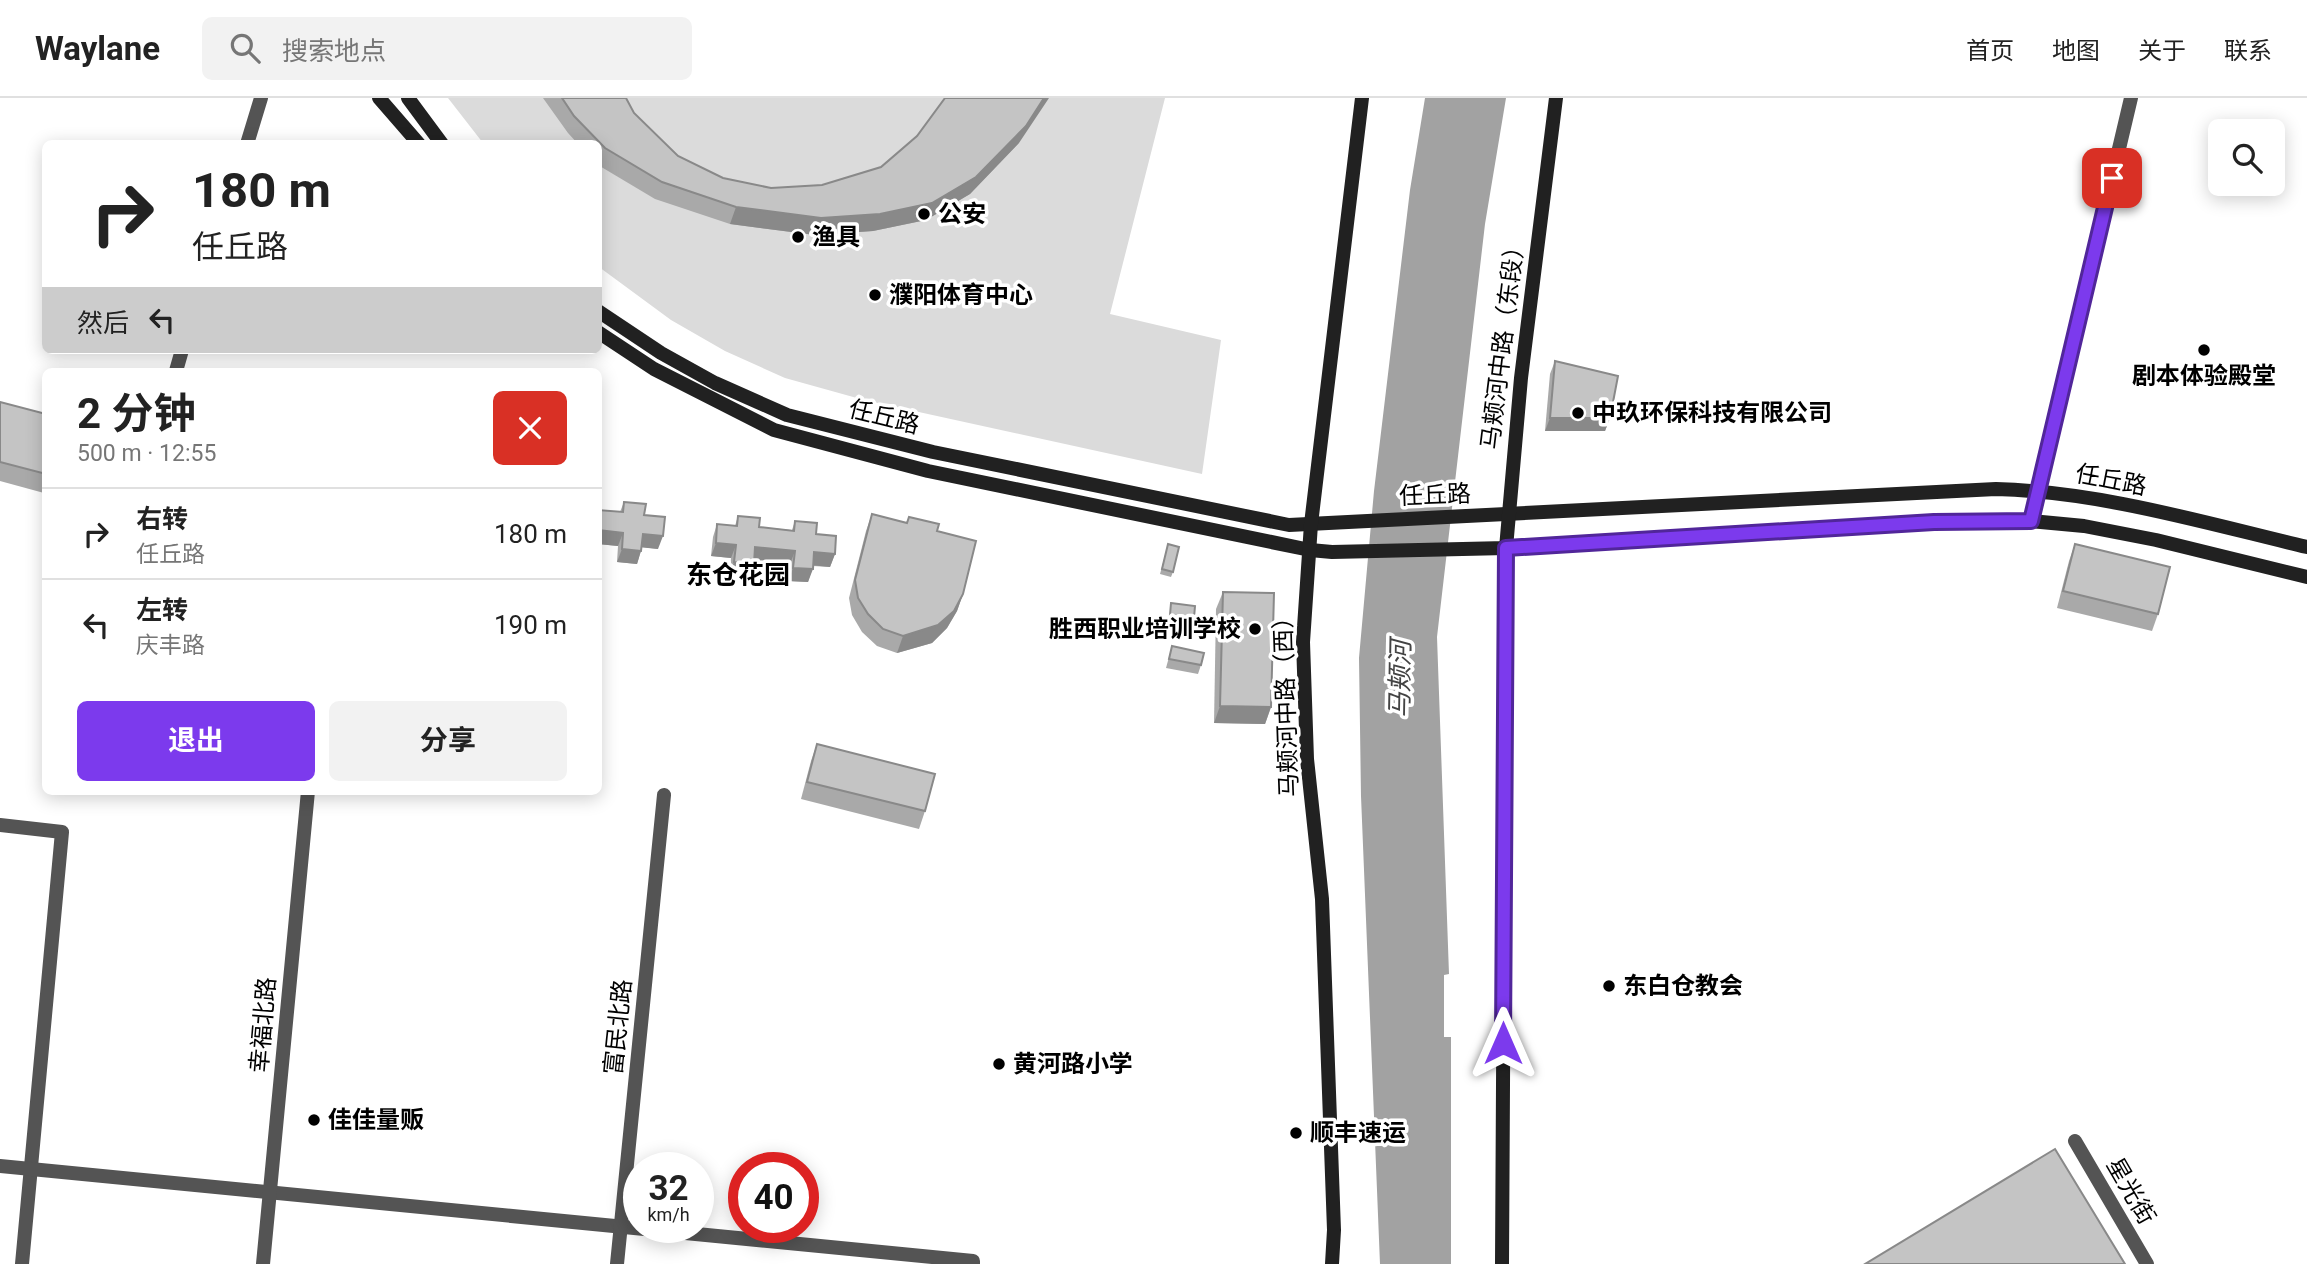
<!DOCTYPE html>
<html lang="zh">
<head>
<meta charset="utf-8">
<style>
  body { margin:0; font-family:Roboto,"Noto Sans SC",sans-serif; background:#f2f2f2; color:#222; height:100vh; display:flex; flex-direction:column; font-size:26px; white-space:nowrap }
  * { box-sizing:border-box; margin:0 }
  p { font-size:23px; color:#767676 }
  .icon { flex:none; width:38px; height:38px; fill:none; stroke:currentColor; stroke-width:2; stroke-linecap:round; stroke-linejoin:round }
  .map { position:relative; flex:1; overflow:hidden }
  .side { position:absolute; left:42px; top:270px; width:560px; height:427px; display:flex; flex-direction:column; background:#fff; border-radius:10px; box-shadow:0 4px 18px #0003 }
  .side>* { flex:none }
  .banner { position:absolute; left:42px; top:42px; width:560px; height:214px; border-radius:10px; box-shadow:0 4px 18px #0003; background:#fff; color:#222; overflow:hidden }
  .fabs { position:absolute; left:2208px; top:21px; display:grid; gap:14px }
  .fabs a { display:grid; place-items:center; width:77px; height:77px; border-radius:10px; background:#fff; box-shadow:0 4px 18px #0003; font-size:35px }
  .speed { position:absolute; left:623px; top:1054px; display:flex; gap:14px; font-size:35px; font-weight:700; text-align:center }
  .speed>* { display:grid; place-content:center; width:91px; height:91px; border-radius:50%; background:#fff; box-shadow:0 4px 18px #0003; line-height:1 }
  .speed small { font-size:18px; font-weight:400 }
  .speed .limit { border:10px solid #d22; background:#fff; color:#111 }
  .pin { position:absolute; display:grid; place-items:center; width:60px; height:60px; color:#fff; margin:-30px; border-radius:14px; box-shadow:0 4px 10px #0006 }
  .me { position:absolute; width:77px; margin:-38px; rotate:0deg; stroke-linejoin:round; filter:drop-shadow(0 0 5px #0008) }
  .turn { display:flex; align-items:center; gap:24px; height:147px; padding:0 35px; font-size:32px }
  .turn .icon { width:91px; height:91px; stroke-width:2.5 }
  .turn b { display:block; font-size:49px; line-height:60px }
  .then { display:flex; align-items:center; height:66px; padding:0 35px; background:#0003; gap:14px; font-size:26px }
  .round { display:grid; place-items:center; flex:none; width:74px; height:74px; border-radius:10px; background:#f2f2f2 }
  .headline { display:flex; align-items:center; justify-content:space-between; height:119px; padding:0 35px }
  h1 { font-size:42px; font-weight:700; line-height:52px }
  .primary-button { display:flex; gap:14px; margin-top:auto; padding:14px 35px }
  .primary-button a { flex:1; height:80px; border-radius:10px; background:#7c3aed; color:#fff; font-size:28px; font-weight:700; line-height:80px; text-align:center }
  .primary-button a+a { background:#f2f2f2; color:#222 }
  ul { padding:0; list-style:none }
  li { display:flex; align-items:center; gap:21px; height:91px; padding:0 35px; border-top:2px solid #e0e0e0 }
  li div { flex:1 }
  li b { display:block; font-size:26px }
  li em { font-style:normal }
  header { display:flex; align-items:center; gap:42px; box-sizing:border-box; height:98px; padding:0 35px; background:#fff; border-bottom:2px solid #e0e0e0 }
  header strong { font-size:33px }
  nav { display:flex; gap:38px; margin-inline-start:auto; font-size:24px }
  .search { width:490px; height:63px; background:#f2f2f2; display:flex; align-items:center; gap:18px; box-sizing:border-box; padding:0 24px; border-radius:10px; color:#767676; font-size:26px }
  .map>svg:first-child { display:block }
  .green { fill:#dbdbdb }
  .water { fill:#a2a2a2 }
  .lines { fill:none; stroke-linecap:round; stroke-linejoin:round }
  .street { stroke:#545454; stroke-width:14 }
  .secondary { stroke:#212121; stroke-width:14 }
  .wall { fill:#a9a9a9 }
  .shaded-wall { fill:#898989 }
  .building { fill:#c4c4c4; stroke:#898989; stroke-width:2 }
  .route-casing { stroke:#51269a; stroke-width:18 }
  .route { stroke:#7c3aed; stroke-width:12 }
  .poi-dot { fill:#000; stroke:#fff; stroke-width:2.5 }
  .labels { text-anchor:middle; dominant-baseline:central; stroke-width:7; stroke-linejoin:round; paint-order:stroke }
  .poi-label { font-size:24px; font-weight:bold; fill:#000; stroke:#fff; text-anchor:start }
  .street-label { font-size:24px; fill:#000; stroke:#fff }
  .neighbourhood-label { font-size:26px; font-weight:bold; fill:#000; stroke:#fff }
  .water-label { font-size:26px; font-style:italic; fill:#434343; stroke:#fff }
</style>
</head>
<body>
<header>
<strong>Waylane</strong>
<div class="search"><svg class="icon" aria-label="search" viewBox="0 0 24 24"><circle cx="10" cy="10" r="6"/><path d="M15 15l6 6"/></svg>搜索地点</div>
<nav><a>首页</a><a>地图</a><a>关于</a><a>联系</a></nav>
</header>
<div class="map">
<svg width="2307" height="1166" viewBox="0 0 2307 1166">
  <rect width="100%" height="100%" fill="#fff"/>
  <polygon class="green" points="448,0 1165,0 1110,216 1221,242 1202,376 864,302 785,280 725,253 671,222 599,169 598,46 483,45"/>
  <polygon class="water" points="1425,0 1506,0 1485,126 1437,539 1449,876 1444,877 1444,939 1451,939 1451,1166 1380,1166 1361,698 1359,560 1374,393 1410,92"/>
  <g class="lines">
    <g class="street">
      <polyline points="247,46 261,0"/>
      <polyline points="176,273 182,252"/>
      <polyline points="2031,423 2131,0"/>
      <polyline points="0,727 62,734 22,1166"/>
      <polyline points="2075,1043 2147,1166"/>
      <polyline points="0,1068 973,1163 973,1166"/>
      <polyline points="263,1166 308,693"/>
      <polyline points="617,1166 664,697"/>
    </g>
    <g class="secondary">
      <polyline points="379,0 419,46"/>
      <polyline points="408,0 442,46"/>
      <path d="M598 213 661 255 715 285 787 317 933 354 1289 427 1996 391C2102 394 2205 425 2307 449"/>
      <polyline points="598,234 654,271 774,332 928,373 1310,452 1332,454 1506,450 1934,424 2031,423 2084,428 2156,442 2307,479"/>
      <polyline points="1332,1166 1334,1132 1322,801 1307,661 1303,544 1311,426 1362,0"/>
      <polyline points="1502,1166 1506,450 1521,280 1556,0"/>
    </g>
  </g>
  <g class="wall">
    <polygon points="543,0 626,0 634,15 678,58 723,80 771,90 822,87 1019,45 970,96 926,122 873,133 815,137 730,126 655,101 598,67 598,46 578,46 568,35"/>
    <polygon points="1555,263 1610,320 1605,333 1545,333 1550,276"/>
    <polygon points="0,304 46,316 46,391 44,395 0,383"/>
    <polygon points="624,404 644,417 658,451 642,449 637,466 617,464 618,448 598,446 598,412 620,414"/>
    <polygon points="872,416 907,425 909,419 937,433 963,496 957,513 947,530 932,545 897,555 877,548 862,534 852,517 849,500 866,433"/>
    <polygon points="738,418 759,429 792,432 795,423 816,436 835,456 830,469 813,468 808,484 788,483 790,466 754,463 749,479 730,477 731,460 711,458 713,439 717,426 735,428"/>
    <polygon points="1168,446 1173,474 1171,479 1160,476"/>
    <polygon points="2075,446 2158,516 2152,533 2057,510 2069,463"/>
    <polygon points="1223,494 1271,609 1265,626 1214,625 1216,511"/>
    <polygon points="1172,548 1201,567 1198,576 1166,570"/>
    <polygon points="817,646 925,713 919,731 801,701 811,663"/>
  </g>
  <g class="shaded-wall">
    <polygon points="1044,0 1049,0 1019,45 970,96 926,122 873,133 815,137 730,126 736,109 821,120"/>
    <polygon points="1550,320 1610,320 1605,333 1545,333"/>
    <polygon points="598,432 623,435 618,448 598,446"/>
    <polygon points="643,436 663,438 658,451 638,449"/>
    <polygon points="716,445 736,447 731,460 711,458"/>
    <polygon points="755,449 795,453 790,466 751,462"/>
    <polygon points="622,451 641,453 637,466 617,464"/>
    <polygon points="814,454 835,456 830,469 810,467"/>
    <polygon points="734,464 754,466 749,479 730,477"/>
    <polygon points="793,470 813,471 808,484 788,483"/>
    <polygon points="963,496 957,513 947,530 932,545 897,555 903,538"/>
    <polygon points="1170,517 1194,520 1192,524 1168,521"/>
    <polygon points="1220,608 1271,609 1265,626 1214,625"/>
  </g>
  <g class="building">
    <polygon points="562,0 626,0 634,15 678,58 723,80 771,90 822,87 881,69 917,38 945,0 1044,0 1026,28 976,79 932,105 880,116 821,120 736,109 662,84 605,50 574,18"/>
    <polygon points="1555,263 1618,278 1610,320 1550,320"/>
    <polygon points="0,304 46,316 46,376 0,364"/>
    <polygon points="624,404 646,406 644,417 665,419 663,438 643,436 641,453 622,451 623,435 598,432 598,412 623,414"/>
    <polygon points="872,416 907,425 909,419 939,426 937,433 976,443 963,496 954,513 938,527 903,538 883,531 868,516 858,500 855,482"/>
    <polygon points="738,418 760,420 759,429 794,433 795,423 817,425 816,436 836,438 835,456 814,454 813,471 793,470 795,453 755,449 754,466 734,464 736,447 716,445 717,426 737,428"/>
    <polygon points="1168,446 1179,449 1173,474 1162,471"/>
    <polygon points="2075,446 2170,469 2158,516 2063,493"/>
    <polygon points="1223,494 1274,495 1271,609 1220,608"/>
    <polygon points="1171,505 1195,508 1194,520 1170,517"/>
    <polygon points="1172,548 1204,555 1201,567 1169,561"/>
    <polygon points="817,646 935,676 925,713 807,684"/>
    <polygon points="2055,1051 2125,1166 1865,1166"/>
  </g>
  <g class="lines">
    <g class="route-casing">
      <polyline id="route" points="1503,945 1506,450 1934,424 2031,423 2112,80"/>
    </g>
    <use href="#route" class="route"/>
  </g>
  <g class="poi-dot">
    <circle cx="924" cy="116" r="7"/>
    <circle cx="798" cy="139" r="7"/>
    <circle cx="875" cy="197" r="7"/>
    <circle cx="2204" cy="252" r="7"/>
    <circle cx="1578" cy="315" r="7"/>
    <circle cx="1255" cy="531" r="7"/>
    <circle cx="1609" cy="888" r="7"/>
    <circle cx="999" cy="966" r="7"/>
    <circle cx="314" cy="1022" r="7"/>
    <circle cx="1296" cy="1035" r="7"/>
  </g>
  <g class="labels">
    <g class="poi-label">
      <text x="938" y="116">公安</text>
      <text x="812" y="139">渔具</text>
      <text x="889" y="197">濮阳体育中心</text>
      <text x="2204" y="278" text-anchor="middle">剧本体验殿堂</text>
      <text x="1592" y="315">中玖环保科技有限公司</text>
      <text x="1241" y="531" text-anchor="end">胜西职业培训学校</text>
      <text x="1623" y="888">东白仓教会</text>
      <text x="1013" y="966">黄河路小学</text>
      <text x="328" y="1022">佳佳量贩</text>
      <text x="1310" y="1035">顺丰速运</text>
    </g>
    <g class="street-label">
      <text transform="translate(1503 244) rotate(-83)">马颊河中路（东段）</text>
      <text transform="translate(884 319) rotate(14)">任丘路</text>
      <text transform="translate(2111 382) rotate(11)">任丘路</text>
      <text transform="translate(1435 397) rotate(-2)">任丘路</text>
      <text transform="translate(1286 603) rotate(-92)">马颊河中路（西）</text>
      <text transform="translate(263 927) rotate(-85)">幸福北路</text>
      <text transform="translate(618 929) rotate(-84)">富民北路</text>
      <text transform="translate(2131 1093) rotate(60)">星光街</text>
    </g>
    <g class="neighbourhood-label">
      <text x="738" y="477">东仓花园</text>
    </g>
    <g class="water-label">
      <text transform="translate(1400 581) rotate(-89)">马颊河</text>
    </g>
  </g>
</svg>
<div class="fabs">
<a><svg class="icon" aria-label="search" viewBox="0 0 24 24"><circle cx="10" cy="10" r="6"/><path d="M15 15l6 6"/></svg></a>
</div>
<div class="speed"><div>32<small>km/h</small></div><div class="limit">40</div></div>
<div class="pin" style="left:2112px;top:80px;background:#d93025"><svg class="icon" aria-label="arrive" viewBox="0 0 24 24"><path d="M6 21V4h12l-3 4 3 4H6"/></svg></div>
<svg class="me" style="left:1503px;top:945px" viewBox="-20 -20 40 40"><path d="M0-17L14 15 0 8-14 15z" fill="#7c3aed" stroke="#fff" stroke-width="4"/></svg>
<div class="banner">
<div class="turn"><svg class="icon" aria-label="right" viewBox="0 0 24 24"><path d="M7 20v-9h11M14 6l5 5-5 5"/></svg><div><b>180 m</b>任丘路</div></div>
<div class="then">然后<svg class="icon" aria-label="left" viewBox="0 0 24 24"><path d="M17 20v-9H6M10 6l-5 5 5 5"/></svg></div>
</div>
<section class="side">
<div class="headline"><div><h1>2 分钟</h1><p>500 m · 12:55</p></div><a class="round" style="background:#d93025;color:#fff"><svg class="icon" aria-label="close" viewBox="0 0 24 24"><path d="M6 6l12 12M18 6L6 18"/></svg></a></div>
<ul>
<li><svg class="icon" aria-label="right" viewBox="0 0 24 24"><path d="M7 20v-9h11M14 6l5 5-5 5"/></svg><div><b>右转</b><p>任丘路</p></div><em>180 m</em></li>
<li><svg class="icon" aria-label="left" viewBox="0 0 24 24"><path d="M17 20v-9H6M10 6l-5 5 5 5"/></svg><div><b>左转</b><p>庆丰路</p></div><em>190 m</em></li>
</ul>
<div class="primary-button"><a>退出</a><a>分享</a></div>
</section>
</div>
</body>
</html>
